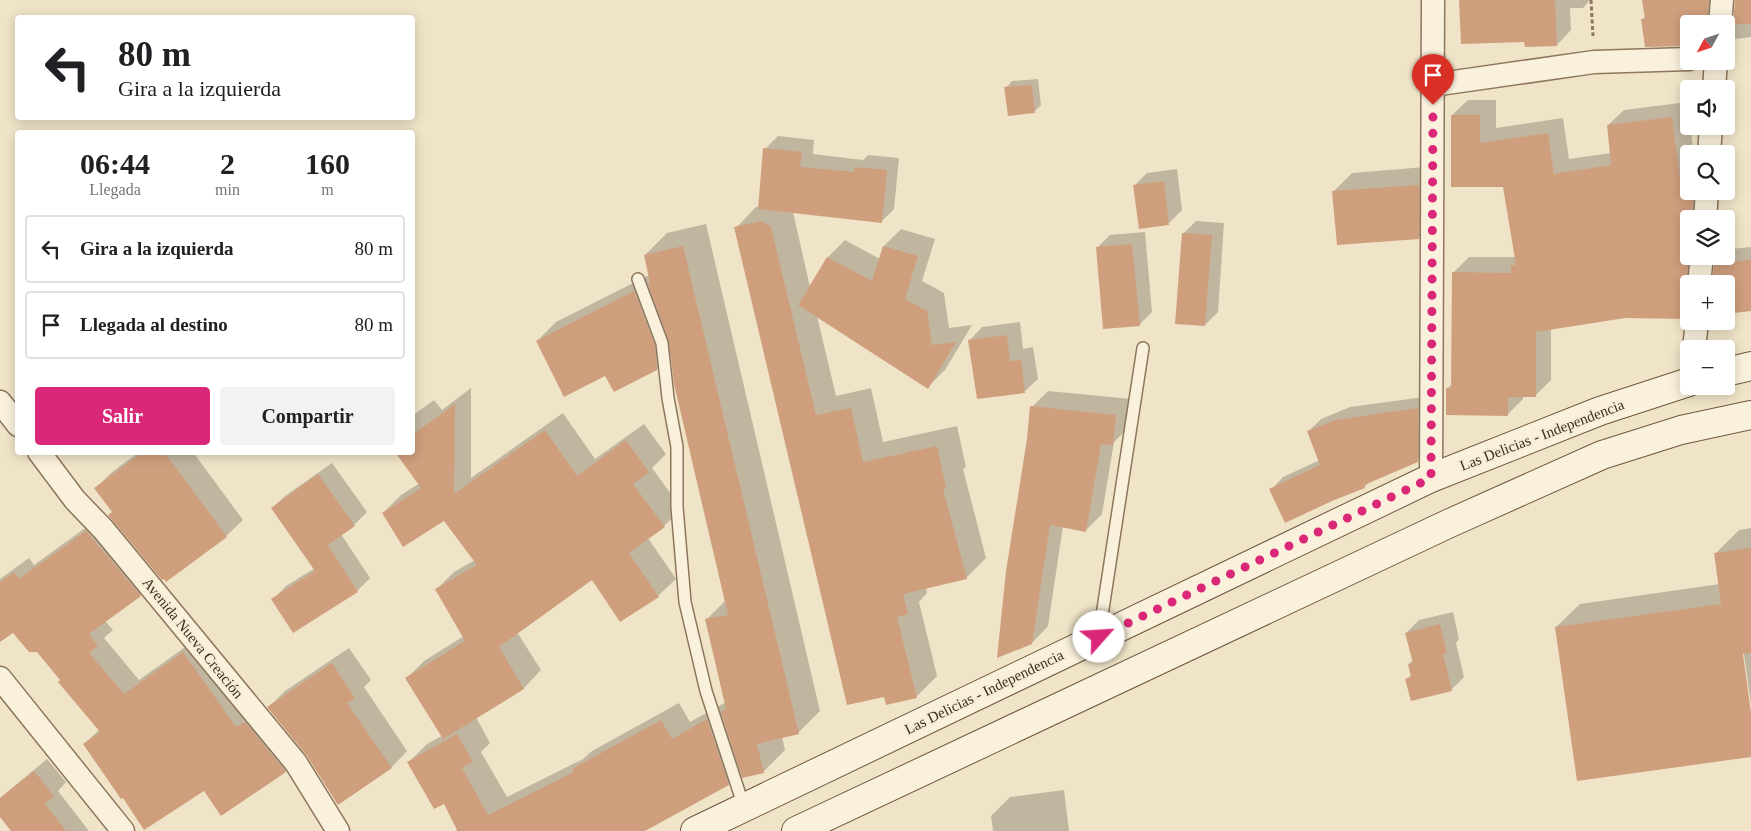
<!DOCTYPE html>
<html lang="es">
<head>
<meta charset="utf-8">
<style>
  body { margin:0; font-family:Georgia,serif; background:#f2f2f2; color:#202124; height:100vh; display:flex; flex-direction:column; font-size:19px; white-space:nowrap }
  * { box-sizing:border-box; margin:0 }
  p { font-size:16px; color:#757577 }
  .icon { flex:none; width:28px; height:28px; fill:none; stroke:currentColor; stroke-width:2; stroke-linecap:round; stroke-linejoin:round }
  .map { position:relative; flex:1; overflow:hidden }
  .details { position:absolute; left:15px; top:130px; width:400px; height:325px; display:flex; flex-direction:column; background:#fff; border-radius:5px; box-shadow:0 2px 12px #0003 }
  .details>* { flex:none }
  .top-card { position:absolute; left:15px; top:15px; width:400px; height:105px; border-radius:5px; box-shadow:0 2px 12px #0003; background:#fff; color:#202124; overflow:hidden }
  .needle { width:32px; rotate:230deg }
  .fabs { position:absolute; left:1680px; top:15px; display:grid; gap:10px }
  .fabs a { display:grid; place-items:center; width:55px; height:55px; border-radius:5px; background:#fff; box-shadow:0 2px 12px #0003; font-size:25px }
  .pin { position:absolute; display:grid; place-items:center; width:42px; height:42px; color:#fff; margin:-51px -21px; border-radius:50% 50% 50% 0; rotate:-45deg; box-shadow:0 0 5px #0007 }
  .pin .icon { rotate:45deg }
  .me { position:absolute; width:55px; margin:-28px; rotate:64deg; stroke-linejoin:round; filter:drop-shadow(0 0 4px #0008) }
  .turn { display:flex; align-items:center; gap:18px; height:105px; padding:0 20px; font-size:22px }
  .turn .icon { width:65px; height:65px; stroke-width:2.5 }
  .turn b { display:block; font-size:35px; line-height:42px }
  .eta { display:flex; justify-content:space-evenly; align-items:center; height:85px; text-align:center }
  .eta b { font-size:30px; font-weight:700; line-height:35px }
  .button { display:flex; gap:10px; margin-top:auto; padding:10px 20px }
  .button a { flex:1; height:58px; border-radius:5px; background:#db2777; color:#fff; font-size:20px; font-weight:700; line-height:58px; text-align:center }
  .button a+a { background:#f2f2f2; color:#202124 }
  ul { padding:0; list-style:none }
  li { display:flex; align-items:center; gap:15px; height:68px; margin:0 10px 8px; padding:0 10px; border:2px solid #e0e0e0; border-radius:5px }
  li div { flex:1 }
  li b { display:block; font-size:19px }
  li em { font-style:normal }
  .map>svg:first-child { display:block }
  .shadow { fill:#0003 }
  .building { fill:#cf9f7d }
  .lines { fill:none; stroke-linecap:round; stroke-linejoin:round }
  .lane-casing { stroke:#8d765c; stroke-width:14 }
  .street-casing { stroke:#8d765c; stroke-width:25 }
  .secondary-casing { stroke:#6f573f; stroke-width:30 }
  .path { stroke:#8d765c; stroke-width:3; stroke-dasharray:4 2.5; stroke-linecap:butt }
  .lane { stroke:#faf1dc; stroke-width:11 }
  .street { stroke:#faf1dc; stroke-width:22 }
  .secondary { stroke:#faf1dc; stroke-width:28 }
  .route { stroke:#db2777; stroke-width:9; stroke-dasharray:0 16.2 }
  .labels { text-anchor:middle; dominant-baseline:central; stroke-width:5; stroke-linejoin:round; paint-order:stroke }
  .street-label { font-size:15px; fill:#3d2e20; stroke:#f7eed8 }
</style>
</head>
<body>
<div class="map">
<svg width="1751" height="831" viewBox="0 0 1751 831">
  <rect width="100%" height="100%" fill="#f0e4c8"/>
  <g class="shadow">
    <polygon points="1460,0 1590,0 1583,8 1570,8 1571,30 1557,45 1526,41"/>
    <polygon points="1643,0 1721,0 1726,22 1733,25 1734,24 1736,0 1751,0 1751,37 1726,40 1726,24 1689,24 1642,19 1646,16"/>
    <polygon points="1038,79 1041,105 1035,111 1006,88 1012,81"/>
    <polygon points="1468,100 1496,100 1496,128 1563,118 1569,159 1611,153 1608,125 1624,110 1688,102 1689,126 1690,126 1694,154 1689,154 1689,191 1707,191 1712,219 1689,219 1689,256 1702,256 1707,279 1714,282 1716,265 1724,256 1726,256 1731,249 1751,247 1751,310 1726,284 1689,284 1689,312 1684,318 1625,317 1551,329 1551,380 1535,396 1523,396 1523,399 1507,415 1447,389 1452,384 1453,273 1469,257 1516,257 1504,186 1452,115"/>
    <polygon points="778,136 814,140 813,154 863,160 868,155 899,158 894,209 881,222 793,212 810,287 828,257 845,240 880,259 884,246 901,229 935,239 922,281 944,293 949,328 972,325 945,370 928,387 817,316 836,396 871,388 883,442 957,426 966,467 963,469 986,558 966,578 926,587 927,593 919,602 937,676 917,696 887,704 736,228 756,207 759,207 765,149"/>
    <polygon points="1437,166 1437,219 1418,238 1333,192 1352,173"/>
    <polygon points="1177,169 1182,210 1169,223 1134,186 1147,173"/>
    <polygon points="1196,221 1224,223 1218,312 1205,325 1183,234"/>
    <polygon points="706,224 820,711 798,733 782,737 785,750 763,772 741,771 728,784 642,831 459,831 444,802 409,762 427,744 442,736 406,679 424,661 464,636 437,589 454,572 475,560 445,519 383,513 401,495 420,483 412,452 412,416 434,400 442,410 471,388 471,478 563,413 595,459 644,424 666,454 652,468 682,509 664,526 648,538 676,579 658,596 592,578 517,632 541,670 524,688 476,717 490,743 481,752 507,797 583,759 592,751 679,703 690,722 726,702 707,619 726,600 672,354 657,369 606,374 537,341 556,322 649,275 645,255 667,233"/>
    <polygon points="1145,232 1152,312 1139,325 1097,248 1110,235"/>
    <polygon points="1020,322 1023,349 1033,347 1038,379 1025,391 970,340 982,327"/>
    <polygon points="1048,391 1132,399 1129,427 1114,442 1102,514 1086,530 1063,526 1048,626 1032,643 1029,440 1032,407"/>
    <polygon points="1431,396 1430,447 1417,461 1370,482 1364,487 1271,490 1283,477 1320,460 1308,432 1321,419 1350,407"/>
    <polygon points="139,452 193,452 243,520 226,536 165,577 96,488 112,472"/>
    <polygon points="332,463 367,512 354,525 341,534 370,578 357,591 273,599 286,586 315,568 272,508 285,496"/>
    <polygon points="102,516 155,580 140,595 105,621 113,630 104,638 139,680 198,638 300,756 285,771 221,814 204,789 123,796 84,744 100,729 62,680 38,651 14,631 0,641 0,579 29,558 34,565"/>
    <polygon points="1751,528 1751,704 1743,648 1741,648 1751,722 1751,756 1556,627 1580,604 1720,584 1715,554 1739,530"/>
    <polygon points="1453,612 1459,639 1456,643 1464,677 1451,690 1407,679 1412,674 1409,664 1413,660 1406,633 1419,620"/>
    <polygon points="349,648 371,680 364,687 407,751 391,768 308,755 269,707 285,691"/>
    <polygon points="47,759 66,782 58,791 89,831 13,831 0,815 0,798"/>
    <polygon points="1064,790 1069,831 993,831 991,816 1010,797"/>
  </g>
  <g class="building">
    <polygon points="1459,0 1555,0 1557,46 1525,47 1524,42 1461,44"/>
    <polygon points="1642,0 1709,0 1707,24 1689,24 1689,46 1645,47 1641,19 1645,19"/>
    <polygon points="1735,0 1751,0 1751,24 1733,24"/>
    <polygon points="1032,85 1035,113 1008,116 1004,87"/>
    <polygon points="1451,115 1480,115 1480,143 1548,133 1554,174 1611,165 1607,125 1672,117 1682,195 1692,194 1693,201 1692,219 1689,219 1689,256 1686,283 1689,292 1689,311 1684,319 1625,318 1536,332 1536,397 1508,397 1508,416 1446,415 1446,388 1451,388 1452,272 1511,273 1511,265 1516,265 1503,187 1451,187"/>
    <polygon points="763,148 802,152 800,167 854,172 854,167 887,170 882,223 758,209"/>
    <polygon points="1164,181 1169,225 1139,229 1133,185"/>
    <polygon points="1419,185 1419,239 1337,245 1332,191"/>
    <polygon points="761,221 771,227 816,415 851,408 863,462 937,446 946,488 943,489 967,579 903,594 908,614 897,617 917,698 886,705 884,697 847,705 734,227"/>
    <polygon points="1182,233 1212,235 1205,326 1175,324"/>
    <polygon points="1132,244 1140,326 1103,329 1096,247"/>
    <polygon points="683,246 799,734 757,744 764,773 742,778 721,712 726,709 705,619 728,615 674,384 669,342 648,284 650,283 644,255"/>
    <polygon points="883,246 918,256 905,299 927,311 932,345 956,342 928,389 798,305 827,257 872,281"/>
    <polygon points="1751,260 1751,311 1726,314 1726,284 1712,284 1714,264"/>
    <polygon points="634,291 655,345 657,370 614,392 605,376 564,397 536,341"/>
    <polygon points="1007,335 1010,361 1021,360 1025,393 977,399 968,340"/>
    <polygon points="455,404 454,494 545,430 577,476 626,440 649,472 633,484 665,527 629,553 659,597 620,622 592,580 499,647 524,689 443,739 405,678 465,641 435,589 477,565 444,521 403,547 382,513 421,488 395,452 412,452 412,435"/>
    <polygon points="1030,406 1116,415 1113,445 1101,444 1086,532 1050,525 1032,644 997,658 1006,571 1027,439"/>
    <polygon points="1418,408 1418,462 1364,485 1365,488 1332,501 1285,523 1269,489 1320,465 1307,431 1336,420"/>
    <polygon points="143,452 164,452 227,537 166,582 164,579 162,580 108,515 112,512 94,488"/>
    <polygon points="318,474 355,526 328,545 358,592 293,633 271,599 315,571 271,508"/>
    <polygon points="86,531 141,596 89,634 98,646 89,653 124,694 183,652 236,727 245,722 286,772 221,816 204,791 144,830 123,798 121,799 83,744 100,732 58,682 60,680 37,652 29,652 13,633 0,642 0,582 14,572 19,579"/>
    <polygon points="1751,548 1751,653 1743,654 1751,713 1751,757 1577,781 1555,627 1721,604 1714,553"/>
    <polygon points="1440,624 1447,653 1443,654 1452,691 1411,701 1405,679 1411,677 1408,664 1413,663 1405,633"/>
    <polygon points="332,663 355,698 347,703 392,768 338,805 307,756 267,707"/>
    <polygon points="707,719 729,785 645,831 456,831 457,830 444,804 434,809 407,762 457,734 473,762 462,768 488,815 574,772 572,769 661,720 672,739"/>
    <polygon points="34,771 54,796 45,804 66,831 11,831 0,817 0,798"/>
  </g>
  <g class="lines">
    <g class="lane-casing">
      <g id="lane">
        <polyline points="638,279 662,343 668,398 677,447 677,507 685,602 706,691 744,807"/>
        <polyline points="1099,635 1143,348"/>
      </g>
    </g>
    <g class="street-casing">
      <g id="street">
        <polyline points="1720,24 1722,0"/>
        <polyline points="1433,85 1594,62 1689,59"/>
        <polyline points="1714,89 1716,61"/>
        <polyline points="1709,154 1711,126"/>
        <polyline points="1705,219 1707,191"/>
        <polyline points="1699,284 1702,256"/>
        <polyline points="1694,349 1697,321"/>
        <polyline points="0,402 18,425"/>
        <polyline points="39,452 75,500 103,529 296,763 338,831"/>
        <polyline points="1431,478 1433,0"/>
        <polyline points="0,678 123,831"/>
      </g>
    </g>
    <g class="secondary-casing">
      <g id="secondary">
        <polyline points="1726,372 1751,366"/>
        <polyline points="695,831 1431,478 1600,411 1689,382"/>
        <polyline points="796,831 1450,523 1602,455 1681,430 1751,415"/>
      </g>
    </g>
    <polyline class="path" points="1591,0 1593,36"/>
    <use href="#lane" class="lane"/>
    <use href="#street" class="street"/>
    <use href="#secondary" class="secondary"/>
  </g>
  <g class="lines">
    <polyline class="route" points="1099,637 1431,478 1433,105"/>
  </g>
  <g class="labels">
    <g class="street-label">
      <text transform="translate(1542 435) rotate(-21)">Las Delicias - Independencia</text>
      <text transform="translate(193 638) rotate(51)">Avenida Nueva Creación</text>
      <text transform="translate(984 692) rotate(-26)">Las Delicias - Independencia</text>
    </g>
  </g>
</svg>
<div class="fabs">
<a><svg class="needle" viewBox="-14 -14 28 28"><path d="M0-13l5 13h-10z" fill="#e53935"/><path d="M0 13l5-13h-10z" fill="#757577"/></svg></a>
<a><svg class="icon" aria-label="sound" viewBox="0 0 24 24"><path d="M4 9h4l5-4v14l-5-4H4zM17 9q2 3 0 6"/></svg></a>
<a><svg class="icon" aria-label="search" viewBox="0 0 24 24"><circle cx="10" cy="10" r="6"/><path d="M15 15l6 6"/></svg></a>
<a><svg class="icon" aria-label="layers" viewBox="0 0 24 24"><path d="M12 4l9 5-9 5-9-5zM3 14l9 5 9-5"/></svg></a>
<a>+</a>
<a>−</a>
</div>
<div class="pin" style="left:1433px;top:105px;background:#d93025"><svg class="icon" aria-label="arrive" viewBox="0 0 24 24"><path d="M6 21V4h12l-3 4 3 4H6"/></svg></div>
<svg class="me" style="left:1099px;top:637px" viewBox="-20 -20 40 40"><circle r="19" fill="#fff"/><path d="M0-13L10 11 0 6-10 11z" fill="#db2777"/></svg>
<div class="top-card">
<div class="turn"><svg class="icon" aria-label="left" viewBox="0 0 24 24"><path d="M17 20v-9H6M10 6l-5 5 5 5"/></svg><div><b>80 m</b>Gira a la izquierda</div></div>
</div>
<section class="details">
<div class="eta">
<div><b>06:44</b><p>Llegada</p></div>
<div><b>2</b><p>min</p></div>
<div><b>160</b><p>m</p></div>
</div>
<ul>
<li><svg class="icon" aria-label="left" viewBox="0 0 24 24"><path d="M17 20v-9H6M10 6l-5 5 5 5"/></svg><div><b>Gira a la izquierda</b></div><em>80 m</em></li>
<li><svg class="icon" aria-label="arrive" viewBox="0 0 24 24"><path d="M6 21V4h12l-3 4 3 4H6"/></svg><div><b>Llegada al destino</b></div><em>80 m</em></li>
</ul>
<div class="button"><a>Salir</a><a>Compartir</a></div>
</section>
</div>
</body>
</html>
